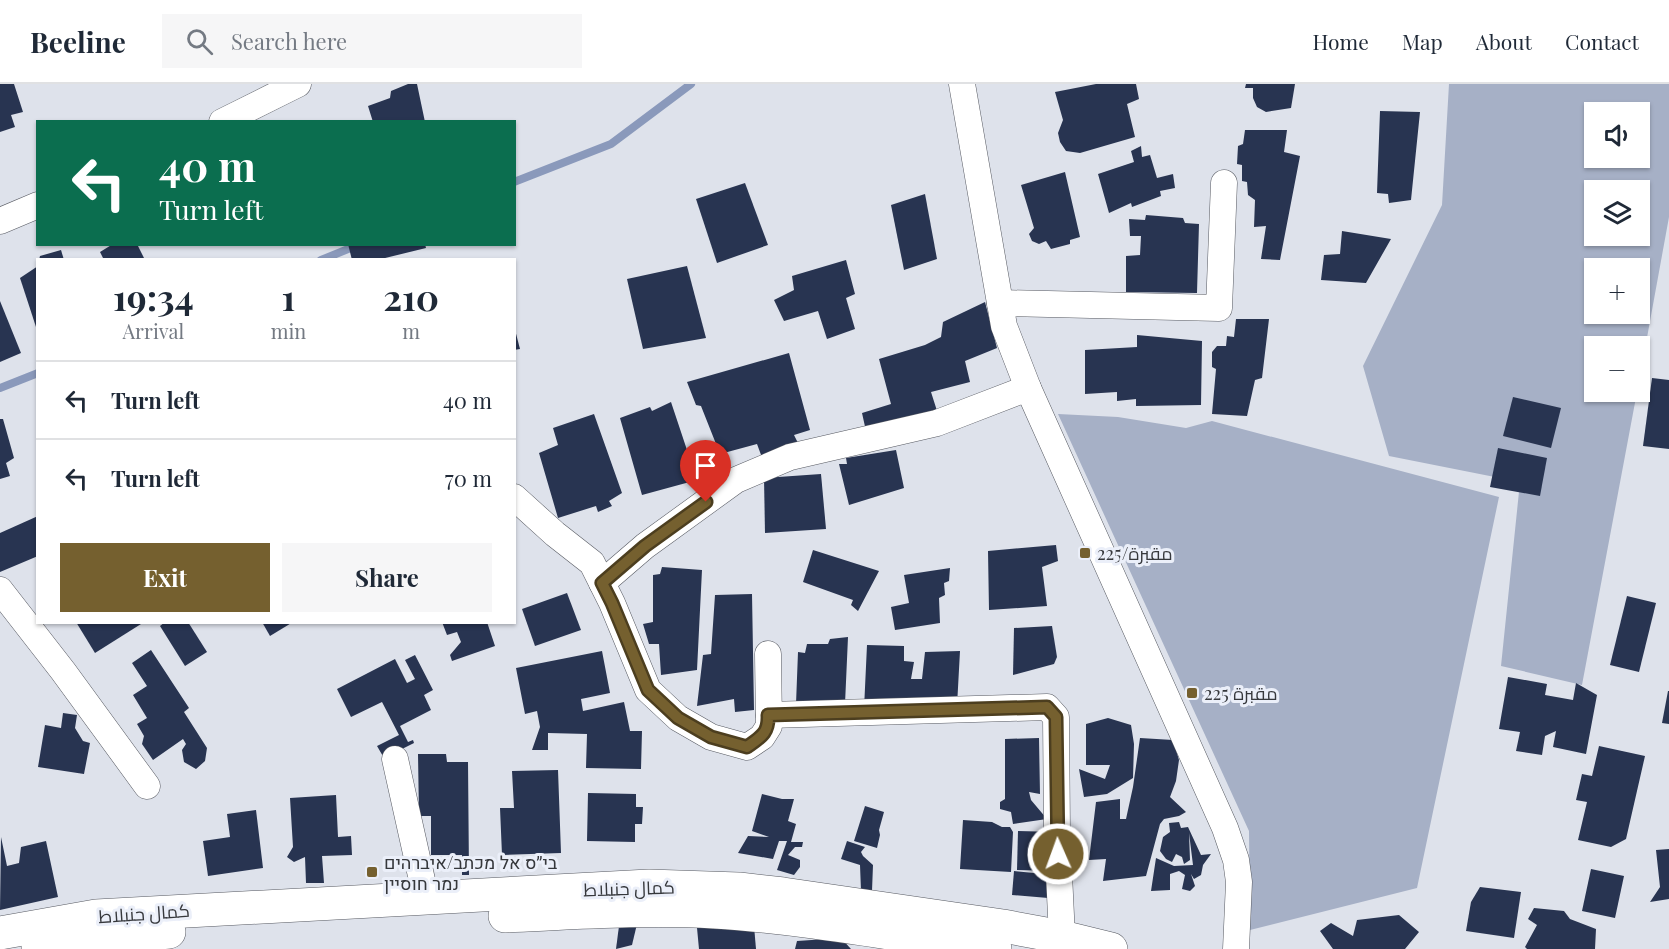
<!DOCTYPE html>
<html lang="en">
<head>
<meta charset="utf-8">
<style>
  body { margin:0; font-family:"Playfair Display",Cairo,Heebo,serif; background:#f6f6f7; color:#1f2937; height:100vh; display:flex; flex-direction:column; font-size:22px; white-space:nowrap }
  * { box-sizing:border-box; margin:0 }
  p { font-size:20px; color:#747a83 }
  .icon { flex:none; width:33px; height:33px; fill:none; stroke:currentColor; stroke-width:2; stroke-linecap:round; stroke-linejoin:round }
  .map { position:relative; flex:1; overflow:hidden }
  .drawer { position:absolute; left:36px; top:174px; width:480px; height:366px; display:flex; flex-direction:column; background:#fff; border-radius:0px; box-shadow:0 2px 4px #0004 }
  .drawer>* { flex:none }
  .top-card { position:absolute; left:36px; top:36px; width:480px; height:126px; border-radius:0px; box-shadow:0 2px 4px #0004; background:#0b6e4f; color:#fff; overflow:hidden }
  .tools { position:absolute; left:1584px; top:18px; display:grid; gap:12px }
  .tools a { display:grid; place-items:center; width:66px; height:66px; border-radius:0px; background:#fff; box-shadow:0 2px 4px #0004; font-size:30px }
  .pin { position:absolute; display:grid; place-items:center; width:51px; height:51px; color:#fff; margin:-62px -26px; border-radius:50% 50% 50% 0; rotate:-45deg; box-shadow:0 0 6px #0007 }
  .pin .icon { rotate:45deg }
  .me { position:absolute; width:66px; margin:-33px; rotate:358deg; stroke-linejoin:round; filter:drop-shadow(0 0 4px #0008) }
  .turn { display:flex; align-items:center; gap:21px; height:126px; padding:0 24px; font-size:27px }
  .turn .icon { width:78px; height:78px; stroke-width:2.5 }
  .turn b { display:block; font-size:42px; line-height:51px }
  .eta { display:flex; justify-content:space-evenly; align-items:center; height:102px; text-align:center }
  .eta b { font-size:36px; font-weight:700; line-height:42px }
  .primary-button { display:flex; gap:12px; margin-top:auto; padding:12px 24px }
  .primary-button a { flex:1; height:69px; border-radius:0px; background:#75602f; color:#fff; font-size:24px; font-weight:700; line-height:69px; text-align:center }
  .primary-button a+a { background:#f6f6f7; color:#1f2937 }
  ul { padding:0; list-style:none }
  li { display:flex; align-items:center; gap:18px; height:78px; padding:0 24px; border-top:2px solid #e0e1e3 }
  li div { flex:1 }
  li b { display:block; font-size:22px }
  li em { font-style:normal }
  header { display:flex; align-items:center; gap:36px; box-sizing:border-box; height:84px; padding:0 30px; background:#fff; border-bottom:2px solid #e0e1e3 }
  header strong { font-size:28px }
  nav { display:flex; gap:33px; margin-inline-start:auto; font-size:21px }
  .search { width:420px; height:54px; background:#f6f6f7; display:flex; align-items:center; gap:15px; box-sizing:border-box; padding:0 21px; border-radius:0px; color:#747a83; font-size:22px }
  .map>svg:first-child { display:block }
  .green { fill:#a6b0c6; fill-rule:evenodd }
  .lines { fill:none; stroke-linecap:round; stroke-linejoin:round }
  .stream { stroke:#8a99bb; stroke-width:8 }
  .building { fill:#283451 }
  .minor-casing { stroke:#575a62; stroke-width:27 }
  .secondary-casing { stroke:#575a62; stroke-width:34 }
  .minor { stroke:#fff; stroke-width:26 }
  .secondary { stroke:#fff; stroke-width:33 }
  .route-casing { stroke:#4c3e1f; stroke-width:15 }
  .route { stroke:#75602f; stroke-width:10 }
  .poi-dot { fill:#75602f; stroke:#ebeff9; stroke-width:2 }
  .labels { text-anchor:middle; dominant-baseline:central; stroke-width:6; stroke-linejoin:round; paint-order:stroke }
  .poi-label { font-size:18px; fill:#36383c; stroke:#ebeff9; text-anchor:start }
  .street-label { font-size:18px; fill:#36383c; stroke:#ebeff9 }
</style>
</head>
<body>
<header>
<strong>Beeline</strong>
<div class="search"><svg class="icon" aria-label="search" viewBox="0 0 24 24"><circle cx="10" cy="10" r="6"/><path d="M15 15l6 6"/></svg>Search here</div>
<nav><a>Home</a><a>Map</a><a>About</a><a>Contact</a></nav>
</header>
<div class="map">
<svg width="1669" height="865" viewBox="0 0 1669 865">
  <rect width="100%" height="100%" fill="#dee2eb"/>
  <g class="green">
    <path d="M1449 0H1669V133L1640 292V262H1594V308H1637L1582 601 1501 582 1520 398 1389 372 1363 282 1442 121ZM1594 28H1640V74H1594ZM1594 106H1640V152H1594ZM1594 184H1640V230H1594Z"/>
    <polygon points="1058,330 1118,333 1186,344 1212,337 1499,413 1417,804 1250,846 1249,747"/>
  </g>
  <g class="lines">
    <g class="stream">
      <polyline points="514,98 611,60 691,0"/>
      <polyline points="321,176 358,161"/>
      <polyline points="0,304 38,289"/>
    </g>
  </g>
  <g class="building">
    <polygon points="0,0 14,0 23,28 11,31 15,43 0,48"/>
    <polygon points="408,0 417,0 425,38 373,38 368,22 390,14 391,7"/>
    <polygon points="1096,0 1136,0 1139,15 1127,20 1135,53 1080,69 1066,67 1060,58 1058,49 1063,36 1055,8"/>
    <polygon points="1246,0 1295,0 1291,24 1266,28 1257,23 1253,14 1253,4 1245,4"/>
    <polygon points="1380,27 1420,28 1411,116 1389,119 1388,110 1377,109"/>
    <polygon points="1245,46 1287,46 1284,68 1300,72 1280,176 1261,175 1266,142 1254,143 1255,116 1248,111 1247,98 1242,97 1242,81 1237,80 1238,62 1243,60"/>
    <polygon points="1141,62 1142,73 1150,71 1157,94 1173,90 1175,104 1160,107 1161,112 1132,123 1131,119 1109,129 1098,90 1134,78 1131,67"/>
    <polygon points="1065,88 1080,153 1070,156 1070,160 1051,165 1046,157 1039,160 1032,157 1029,150 1034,144 1021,101"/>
    <polygon points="745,99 768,161 717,179 696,115"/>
    <polygon points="925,110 937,175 904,186 891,121"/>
    <polygon points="1146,131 1183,134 1185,139 1199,140 1197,209 1126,208 1126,172 1140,171 1141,152 1130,152 1129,135 1145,136"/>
    <polygon points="1342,147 1391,155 1366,199 1321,196 1324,171 1340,170"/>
    <polygon points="113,160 137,160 145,176 104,176 100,168"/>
    <polygon points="348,160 425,160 426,164 377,176 352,176"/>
    <polygon points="61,166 64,176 39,176 40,172"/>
    <polygon points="846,176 855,210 846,214 855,245 827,255 818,227 784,237 774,216 794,206 792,192"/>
    <polygon points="38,182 38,246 37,246 20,194"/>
    <polygon points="687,182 706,254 643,265 627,195"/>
    <polygon points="0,217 21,269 0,278"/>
    <polygon points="985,218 997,264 965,277 970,298 931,308 938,330 866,347 862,329 891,320 879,275 925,261 941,253 943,238"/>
    <polygon points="1236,235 1269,235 1262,294 1255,296 1247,332 1212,330 1216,285 1212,283 1212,268 1217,262 1226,262 1227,252 1234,253"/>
    <polygon points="514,242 520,265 514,266"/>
    <polygon points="1137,251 1202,257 1201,321 1136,322 1136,315 1117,317 1117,308 1085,310 1085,266 1137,263"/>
    <polygon points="789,269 810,346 794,351 801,365 764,379 757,360 720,370 701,322 696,321 687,298"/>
    <polygon points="1652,294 1669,296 1669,365 1643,362"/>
    <polygon points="1513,313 1561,324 1551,364 1503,352"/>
    <polygon points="671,318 697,396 642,411 620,334 650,323 652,327"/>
    <polygon points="594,330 622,409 609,417 612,422 598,428 596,422 558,434 539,369 558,361 553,344"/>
    <polygon points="0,335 3,335 14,374 6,379 10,392 0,395"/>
    <polygon points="1498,364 1547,374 1540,412 1490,403"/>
    <polygon points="896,366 904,404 849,421 839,380 847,380 846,374"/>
    <polygon points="821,390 826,445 765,449 764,394"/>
    <polygon points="38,432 38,472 0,488 0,449"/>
    <polygon points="1056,461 1058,477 1042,483 1047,522 989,526 988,467"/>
    <polygon points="813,466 879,487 858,527 851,521 853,516 803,498"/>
    <polygon points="662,483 702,486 697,586 661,591 659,560 649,560 643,540 653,538 653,491 660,490"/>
    <polygon points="950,484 949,497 944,499 945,511 939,514 940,539 895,546 891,523 909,519 904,491"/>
    <polygon points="567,509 581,546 535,562 522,525"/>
    <polygon points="752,510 754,626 735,628 734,615 697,622 703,571 711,570 715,511"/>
    <polygon points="1627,512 1656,519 1639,588 1610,581"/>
    <polygon points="76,538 140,538 141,540 95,569"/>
    <polygon points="165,538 188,538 207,568 185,582 160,542"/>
    <polygon points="262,538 293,538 270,552"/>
    <polygon points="442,538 487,538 495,562 452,577 450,571 461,558 457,548 447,551"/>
    <polygon points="1052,542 1057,573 1054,580 1013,591 1014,544"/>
    <polygon points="848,553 845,620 796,620 798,568 805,569 807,560 828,560 830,555"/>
    <polygon points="867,561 904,562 904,577 914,578 911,595 922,595 925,568 960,567 957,622 864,625"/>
    <polygon points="151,566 189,624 184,628 207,664 205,677 196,685 184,678 182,666 186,660 183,655 153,676 142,660 144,652 137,640 147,634 133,611 147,602 132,579"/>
    <polygon points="602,567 610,609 581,615 583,627 624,618 630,647 642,647 641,685 586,684 587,650 548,649 548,666 532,666 540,643 537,627 525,630 516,584"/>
    <polygon points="415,571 433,606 424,611 431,626 400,642 408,658 413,656 414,659 384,674 377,662 399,651 382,618 351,633 337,605 395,575 407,599 415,595 405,576"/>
    <polygon points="1508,593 1547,600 1545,611 1573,616 1576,599 1597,611 1586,670 1553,663 1556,647 1545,652 1542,671 1516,667 1520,648 1499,645"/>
    <polygon points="1668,607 1669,607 1669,640 1662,639"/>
    <polygon points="63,629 77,631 75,644 83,657 90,659 84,690 38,683 45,641 61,644"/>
    <polygon points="1108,634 1131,641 1134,660 1133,694 1107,710 1084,713 1079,685 1105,695 1110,681 1086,681 1086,640"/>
    <polygon points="1039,654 1040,710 1029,708 1031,716 1047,735 1013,740 1011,728 1000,725 1000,718 1005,715 1005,655"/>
    <polygon points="1140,654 1173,656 1179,676 1176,697 1170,713 1186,728 1179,732 1164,735 1160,740 1146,792 1103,797 1106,775 1089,776 1096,718 1120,715 1120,735 1126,735 1133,703"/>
    <polygon points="1599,662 1645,672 1626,755 1611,763 1578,756 1587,718 1576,716 1582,690 1592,692"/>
    <polygon points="418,670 446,670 447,678 468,678 469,791 462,791 462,771 431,771 431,732 419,732"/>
    <polygon points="558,686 561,769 502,771 500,724 514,724 512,687"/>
    <polygon points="588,709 636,710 636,723 643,723 642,740 635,740 635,758 587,757"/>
    <polygon points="762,710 782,715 794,715 788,737 796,740 791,758 803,758 802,763 795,763 788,771 800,776 800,783 794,791 777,786 787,757 779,757 773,775 738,769 748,752 769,753 752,747"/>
    <polygon points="336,711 338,753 351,752 352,771 322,772 324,799 306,799 305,773 294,778 287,773 293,763 290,714"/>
    <polygon points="865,722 884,728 879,746 880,751 877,764 854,757"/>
    <polygon points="256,726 263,784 208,792 203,757 230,753 227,730"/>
    <polygon points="963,736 992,738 1002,743 1010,743 1013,748 1011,788 960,785"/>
    <polygon points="1179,738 1181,744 1188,743 1201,771 1211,770 1203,781 1201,791 1194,795 1191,790 1195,802 1190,807 1182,805 1185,791 1179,787 1170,790 1170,806 1151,807 1156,774 1174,782 1193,781 1189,749 1190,776 1184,780 1182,773 1176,770 1172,778 1166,775 1160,767 1163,753 1170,748 1169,739"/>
    <polygon points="1018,747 1057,748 1054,787 1017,786"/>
    <polygon points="1,753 7,782 19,779 21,763 46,757 58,813 0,826"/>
    <polygon points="847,757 865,763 861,768 863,772 873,781 872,807 861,807 860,781 841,775"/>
    <polygon points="1669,765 1669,815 1650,818 1660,803 1656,766"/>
    <polygon points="1591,785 1624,792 1615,834 1582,827"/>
    <polygon points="1014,787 1054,791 1060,815 1012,811"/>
    <polygon points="1480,803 1521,808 1514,854 1466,847 1471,818"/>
    <polygon points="1534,824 1564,827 1570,835 1596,845 1595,865 1527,865 1525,863 1537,841 1528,835"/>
    <polygon points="1399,831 1419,848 1405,865 1333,865 1320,847 1331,839 1353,852 1357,836"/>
    <polygon points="637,840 632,861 616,865 619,842"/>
    <polygon points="754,842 756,865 699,865 697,844"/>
    <polygon points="841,854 851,865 795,865 797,857"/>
  </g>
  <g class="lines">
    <g class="minor-casing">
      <g id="minor">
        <polyline points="962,0 1004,242 1028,304 1225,744 1236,776 1239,798 1236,865"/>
        <polyline points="222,38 298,0"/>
        <polyline points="0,137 38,121"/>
        <polyline points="1000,219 1219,224 1224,99"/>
        <polyline points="514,413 555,450 592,479 612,519 648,606 678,634 711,653 747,663 762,653 769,642 768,570"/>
        <polyline points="602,499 645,462 736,396 790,373 937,339 1028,304"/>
        <polyline points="0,506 63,587 147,702"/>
        <polyline points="769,631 1047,623 1056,633 1057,748 1062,853"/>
        <polyline points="395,675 426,814"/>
      </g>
    </g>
    <g class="secondary-casing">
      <g id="secondary">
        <path d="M505 832C575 829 645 824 714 828 808 834 902 852 995 865"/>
        <polyline points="0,849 96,832 649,802 739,805 783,810 1003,842 1062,853 1111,865"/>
        <polyline points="38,863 169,848"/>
      </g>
    </g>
    <use href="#minor" class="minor"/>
    <use href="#secondary" class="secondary"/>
  </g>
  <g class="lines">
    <g class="route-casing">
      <path id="route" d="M706 418 645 462 602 499 612 519 648 606 678 634 711 653 747 663C761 653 769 649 768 631L1047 623 1056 633 1058 770"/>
    </g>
    <use href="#route" class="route"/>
  </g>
  <g class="poi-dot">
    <rect x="1079" y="463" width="12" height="12" rx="3"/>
    <rect x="1186" y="603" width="12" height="12" rx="3"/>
    <rect x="366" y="782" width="12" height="12" rx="3"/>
  </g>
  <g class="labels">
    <g class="poi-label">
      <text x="1097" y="469">مقبرة/225</text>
      <text x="1204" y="609">مقبرة 225</text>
      <text x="384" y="778">בי״ס אל מכתב/איברהים<tspan x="384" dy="21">נמר חוסיין</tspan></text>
    </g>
    <g class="street-label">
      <text transform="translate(629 804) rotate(-2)">كمال جنبلاط</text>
      <text transform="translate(144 829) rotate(-4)">كمال جنبلاط</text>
    </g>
  </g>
</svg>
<div class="tools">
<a><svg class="icon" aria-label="sound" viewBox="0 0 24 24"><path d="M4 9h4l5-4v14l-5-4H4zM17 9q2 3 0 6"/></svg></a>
<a><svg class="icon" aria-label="layers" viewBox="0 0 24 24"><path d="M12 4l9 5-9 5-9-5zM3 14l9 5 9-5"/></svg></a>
<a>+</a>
<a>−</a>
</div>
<div class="pin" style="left:706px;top:418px;background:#d93025"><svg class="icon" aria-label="arrive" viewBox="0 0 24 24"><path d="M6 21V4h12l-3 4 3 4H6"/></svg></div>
<svg class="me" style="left:1058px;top:770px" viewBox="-20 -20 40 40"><circle r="17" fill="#75602f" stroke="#fff" stroke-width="3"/><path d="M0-11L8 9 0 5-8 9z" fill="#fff"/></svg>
<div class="top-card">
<div class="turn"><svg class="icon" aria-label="left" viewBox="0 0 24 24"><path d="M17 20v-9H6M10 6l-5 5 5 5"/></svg><div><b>40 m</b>Turn left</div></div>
</div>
<section class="drawer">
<div class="eta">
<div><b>19:34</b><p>Arrival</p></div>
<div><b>1</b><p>min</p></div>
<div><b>210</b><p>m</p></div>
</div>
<ul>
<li><svg class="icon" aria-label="left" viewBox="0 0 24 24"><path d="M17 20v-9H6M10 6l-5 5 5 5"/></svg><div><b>Turn left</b></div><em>40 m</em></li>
<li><svg class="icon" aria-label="left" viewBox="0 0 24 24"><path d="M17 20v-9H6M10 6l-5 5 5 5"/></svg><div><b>Turn left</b></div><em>70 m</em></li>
</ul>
<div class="primary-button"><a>Exit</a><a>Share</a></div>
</section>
</div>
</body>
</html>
